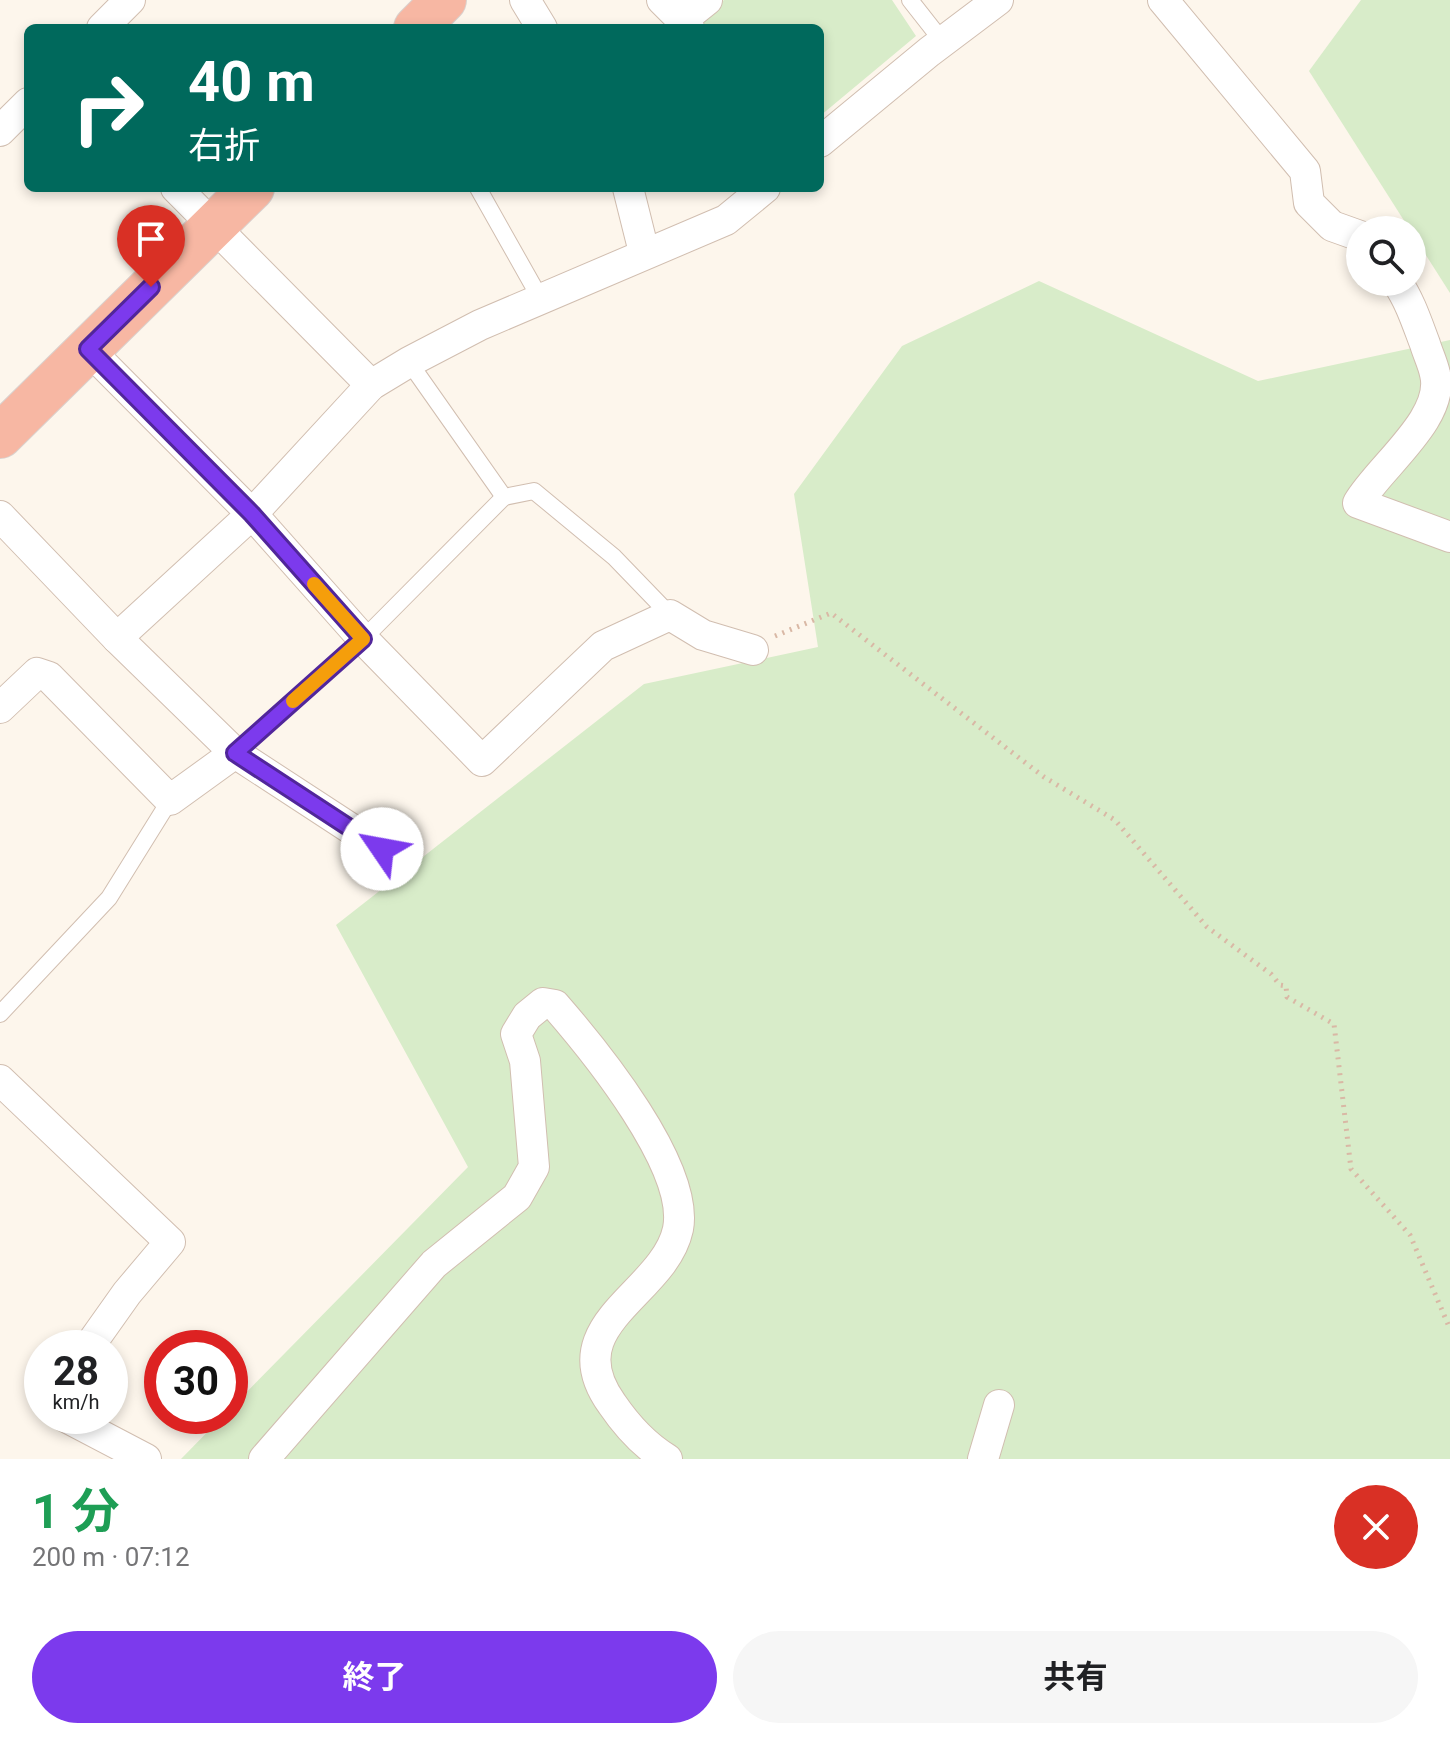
<!DOCTYPE html>
<html lang="ja">
<head>
<meta charset="utf-8">
<style>
  body { margin:0; font-family:Roboto,"Noto Sans JP",sans-serif; background:#f6f6f6; color:#202124; height:100vh; display:flex; flex-direction:column; font-size:30px; white-space:nowrap }
  * { box-sizing:border-box; margin:0 }
  p { font-size:26px; color:#757577 }
  .icon { flex:none; width:44px; height:44px; fill:none; stroke:currentColor; stroke-width:2; stroke-linecap:round; stroke-linejoin:round }
  .map { position:relative; height:1459px; overflow:hidden }
  .side { display:flex; flex-direction:column; background:#fff; flex:1 }
  .side>* { flex:none }
  .top-card { position:absolute; left:24px; top:24px; width:800px; height:168px; border-radius:12px; box-shadow:0 4px 12px #0003; background:#00695c; color:#fff; overflow:hidden }
  .tools { position:absolute; left:1346px; top:216px; display:grid; gap:16px }
  .tools a { display:grid; place-items:center; width:80px; height:80px; border-radius:50%; background:#fff; box-shadow:0 4px 12px #0003; font-size:40px }
  .speed { position:absolute; left:24px; top:1330px; display:flex; gap:16px; font-size:40px; font-weight:700; text-align:center }
  .speed>* { display:grid; place-content:center; width:104px; height:104px; border-radius:50%; background:#fff; box-shadow:0 4px 12px #0003; line-height:1 }
  .speed small { font-size:20px; font-weight:400 }
  .speed .limit { border:12px solid #d22; background:#fff; color:#111 }
  .pin { position:absolute; display:grid; place-items:center; width:68px; height:68px; color:#fff; margin:-82px -34px; border-radius:50% 50% 50% 0; rotate:-45deg; box-shadow:0 0 8px #0007 }
  .pin .icon { rotate:45deg }
  .me { position:absolute; width:88px; margin:-44px; rotate:303deg; stroke-linejoin:round; filter:drop-shadow(0 0 6px #0008) }
  .turn { display:flex; align-items:center; gap:28px; height:168px; padding:0 32px; font-size:36px }
  .turn .icon { width:104px; height:104px; stroke-width:2.5 }
  .turn b { display:block; font-size:56px; line-height:68px }
  .round { display:grid; place-items:center; flex:none; width:84px; height:84px; border-radius:42px; background:#f6f6f6 }
  .summary { display:flex; align-items:center; justify-content:space-between; height:136px; padding:0 32px }
  h1 { font-size:48px; font-weight:700; line-height:60px; color:#1e9e55 }
  .cta { display:flex; gap:16px; margin-top:auto; padding:16px 32px }
  .cta a { flex:1; height:92px; border-radius:48px; background:#7c3aed; color:#fff; font-size:32px; font-weight:700; line-height:92px; text-align:center }
  .cta a+a { background:#f6f6f6; color:#202124 }
  .map>svg:first-child { display:block }
  .green { fill:#d8ecc9 }
  .lines { fill:none; stroke-linecap:round; stroke-linejoin:round }
  .lane-casing { stroke:#d1beb0; stroke-width:18 }
  .street-casing { stroke:#d1beb0; stroke-width:32 }
  .highway-casing { stroke:#dad1cd; stroke-width:46 }
  .path { stroke:#d9b8a5; stroke-width:5; stroke-dasharray:2 6; stroke-linecap:butt }
  .lane { stroke:#fff; stroke-width:16 }
  .street { stroke:#fff; stroke-width:30 }
  .highway { stroke:#f7b7a3; stroke-width:44 }
  .route-casing { stroke:#51269a; stroke-width:20 }
  .route { stroke:#7c3aed; stroke-width:14 }
  .slow { stroke:#f59e0b; stroke-width:14 }
</style>
</head>
<body>
<div class="map">
<svg width="1450" height="1459" viewBox="0 0 1450 1459">
  <rect width="100%" height="100%" fill="#fdf6ec"/>
  <g class="green">
    <polygon points="724,0 892,0 916,36 820,116 820,28 704,28 698,21"/>
    <polygon points="1361,0 1450,0 1450,293 1309,71"/>
    <polygon points="1039,281 1258,381 1450,340 1450,1459 181,1459 223,1416 230,1416 230,1409 468,1167 336,925 644,684 818,647 794,494 902,346"/>
  </g>
  <g class="lines">
    <g class="lane-casing">
      <g id="lane">
        <polyline points="910,0 943,42"/>
        <polyline points="478,188 540,298"/>
        <polyline points="409,362 504,497 534,491 614,557 670,615"/>
        <polyline points="235,753 363,639 504,497"/>
        <polyline points="0,1014 109,898 170,800"/>
      </g>
    </g>
    <g class="street-casing">
      <g id="street">
        <polyline points="525,0 542,28"/>
        <polyline points="662,0 682,20"/>
        <polyline points="1163,0 1305,171 1309,203 1332,226 1360,236"/>
        <polyline points="102,28 130,0"/>
        <polyline points="689,28 682,20 707,0"/>
        <polyline points="0,131 28,103"/>
        <polyline points="820,142 929,52 998,0"/>
        <polyline points="176,188 371,385"/>
        <polyline points="628,188 644,252"/>
        <path d="M1397 282C1410 301 1417 323 1425 344 1428 354 1433 364 1435 374 1446 418 1379 467 1358 503L1450 537"/>
        <polyline points="88,349 252,514 363,639 482,761 603,646 670,615 703,635 753,650"/>
        <polyline points="0,516 117,638 235,753 382,849"/>
        <polyline points="117,638 252,514 371,385 409,362 480,325 726,220 765,188"/>
        <polyline points="0,708 37,673 49,677 170,800 235,753"/>
        <polyline points="0,1080 170,1242 127,1293 88,1348"/>
        <polyline points="64,1416 146,1459"/>
        <path d="M264 1459 434 1264 517 1197 534 1167 525 1061 516 1034 527 1016 543 1003 555 1005C595 1051 690 1167 678 1229 664 1295 554 1324 612 1404 627 1426 644 1445 667 1459"/>
        <polyline points="983,1459 999,1405"/>
      </g>
    </g>
    <g class="highway-casing">
      <g id="highway">
        <polyline points="416,28 444,0"/>
        <polyline points="0,436 252,188"/>
      </g>
    </g>
    <polyline class="path" points="775,636 831,613 1044,777 1115,820 1207,927 1271,974 1280,985 1286,986 1287,997 1334,1024 1351,1169 1410,1235 1450,1329"/>
    <use href="#lane" class="lane"/>
    <use href="#street" class="street"/>
    <use href="#highway" class="highway"/>
  </g>
  <g class="lines">
    <g class="route-casing">
      <polyline id="route" points="151,287 88,349 252,514 363,639 235,753 382,849"/>
    </g>
    <use href="#route" class="route"/>
    <polyline class="slow" points="293,701 363,639 314,584"/>
  </g>
</svg>
<div class="tools">
<a><svg class="icon" aria-label="search" viewBox="0 0 24 24"><circle cx="10" cy="10" r="6"/><path d="M15 15l6 6"/></svg></a>
</div>
<div class="speed"><div>28<small>km/h</small></div><div class="limit">30</div></div>
<div class="pin" style="left:151px;top:287px;background:#d93025"><svg class="icon" aria-label="arrive" viewBox="0 0 24 24"><path d="M6 21V4h12l-3 4 3 4H6"/></svg></div>
<svg class="me" style="left:382px;top:849px" viewBox="-20 -20 40 40"><circle r="19" fill="#fff"/><path d="M0-13L10 11 0 6-10 11z" fill="#7c3aed"/></svg>
<div class="top-card">
<div class="turn"><svg class="icon" aria-label="right" viewBox="0 0 24 24"><path d="M7 20v-9h11M14 6l5 5-5 5"/></svg><div><b>40 m</b>右折</div></div>
</div>
</div>
<section class="side">
<div class="summary"><div><h1>1 分</h1><p>200 m · 07:12</p></div><a class="round" style="background:#d93025;color:#fff"><svg class="icon" aria-label="close" viewBox="0 0 24 24"><path d="M6 6l12 12M18 6L6 18"/></svg></a></div>
<div class="cta"><a>終了</a><a>共有</a></div>
</section>
</body>
</html>
